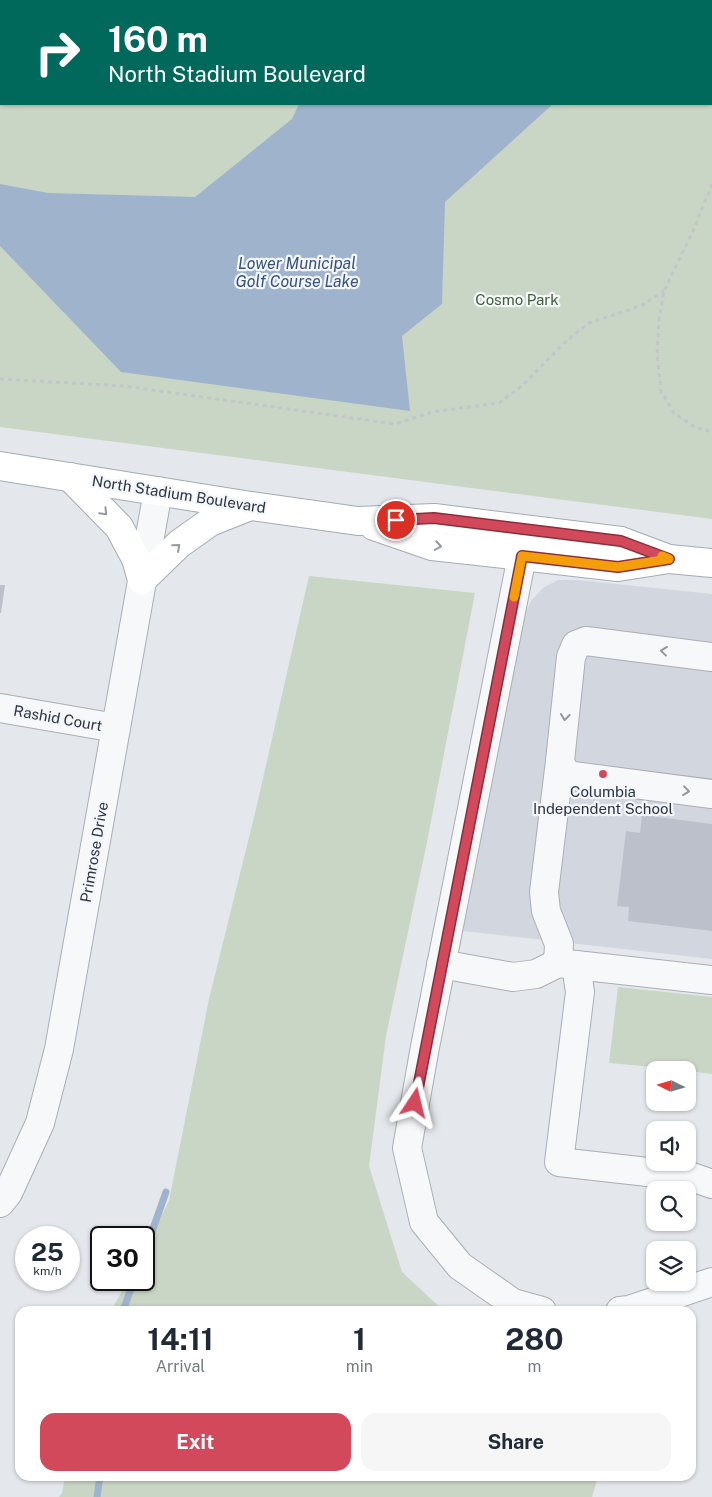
<!DOCTYPE html>
<html lang="en">
<head>
<meta charset="utf-8">
<style>
  body { margin:0; font-family:"Public Sans",sans-serif; background:#f6f6f7; color:#1f2937; height:100vh; display:flex; flex-direction:column; font-size:19px; white-space:nowrap }
  * { box-sizing:border-box; margin:0 }
  p { font-size:16px; color:#747a83 }
  .icon { flex:none; width:28px; height:28px; fill:none; stroke:currentColor; stroke-width:2; stroke-linecap:round; stroke-linejoin:round }
  .map { position:relative; flex:1; overflow:hidden }
  .details { position:absolute; left:15px; top:1306px; width:681px; height:175px; display:flex; flex-direction:column; background:#fff; border-radius:15px; box-shadow:0 1px 4px #0004 }
  .details>* { flex:none }
  .banner { position:absolute; left:0px; top:0px; width:712px; height:105px; box-shadow:0 1px 4px #0004; background:#00695c; color:#fff; overflow:hidden }
  .needle { width:32px; rotate:275deg }
  .buttons { position:absolute; left:646px; top:1061px; display:grid; gap:10px }
  .buttons a { display:grid; place-items:center; width:50px; height:50px; border-radius:10px; background:#fff; box-shadow:0 1px 4px #0004; font-size:25px }
  .speed { position:absolute; left:15px; top:1226px; display:flex; gap:10px; font-size:25px; font-weight:700; text-align:center }
  .speed>* { display:grid; place-content:center; width:65px; height:65px; border-radius:50%; background:#fff; box-shadow:0 1px 4px #0004; line-height:1 }
  .speed small { font-size:12px; font-weight:400 }
  .speed .limit { border:2px solid #111; border-radius:8px; background:#fff; color:#111 }
  .pin { position:absolute; display:grid; place-items:center; width:42px; height:42px; color:#fff; margin:-21px; border:2px solid #fff; border-radius:50%; box-shadow:0 1px 5px #0007 }
  .me { position:absolute; width:55px; margin:-28px; rotate:10deg; stroke-linejoin:round; filter:drop-shadow(0 0 4px #0008) }
  .turn { display:flex; align-items:center; gap:18px; height:105px; padding:0 25px; font-size:22px }
  .turn .icon { width:65px; height:65px; stroke-width:2.5 }
  .turn b { display:block; font-size:35px; line-height:42px }
  .eta { display:flex; justify-content:space-evenly; align-items:center; height:85px; text-align:center }
  .eta b { font-size:30px; font-weight:700; line-height:35px }
  .action { display:flex; gap:10px; margin-top:auto; padding:10px 25px }
  .action a { flex:1; height:58px; border-radius:15px; background:#d1495b; color:#fff; font-size:20px; font-weight:700; line-height:58px; text-align:center }
  .action a+a { background:#f6f6f7; color:#1f2937 }
  .map>svg:first-child { display:block }
  .built { fill:#d2d6de }
  .green { fill:#c9d6c5; fill-rule:evenodd }
  .water { fill:#9fb4cc }
  .lines { fill:none; stroke-linecap:round; stroke-linejoin:round }
  .stream { stroke:#9fb4cc; stroke-width:7 }
  .building { fill:#bbc0ca }
  .minor-casing { stroke:#a9aeb7; stroke-width:30 }
  .major-casing { stroke:#a3abb8; stroke-width:30 }
  .path { stroke:#c2c5cb; stroke-width:3; stroke-dasharray:4 4; stroke-linecap:butt }
  .minor { stroke:#f7f8fa; stroke-width:28 }
  .major { stroke:#fff; stroke-width:28 }
  .oneway { stroke:#959aa2 }
  .oneway2 { stroke:#9196a0 }
  .route-casing { stroke:#882f3b; stroke-width:12 }
  .route { stroke:#d1495b; stroke-width:9 }
  .slow { stroke:#f59e0b; stroke-width:9 }
  .poi-dot { fill:#d1495b; stroke:#f4f6f9; stroke-width:2 }
  .labels { text-anchor:middle; dominant-baseline:central; stroke-width:4.5; stroke-linejoin:round; paint-order:stroke }
  .park-label { font-size:15px; fill:#3f6138; stroke:#f4f6f9 }
  .street-label { font-size:15px; fill:#2b3445; stroke:#f4f6f9 }
  .poi-label { font-size:15px; fill:#2b3445; stroke:#f4f6f9 }
  .water-label { font-size:16px; font-style:italic; fill:#34527a; stroke:#f4f6f9 }
</style>
</head>
<body>
<div class="map">
<svg width="712" height="1497" viewBox="0 0 712 1497">
  <rect width="100%" height="100%" fill="#e4e7ec"/>
  <polygon class="built" points="558,580 577,580 712,594 712,959 463,931 523,618 531,601 543,588"/>
  <g class="green">
    <path d="M0 0H712V519L0 427ZM1 1H711V104H1Z"/>
    <polygon points="309,576 475,593 427,842 386,1036 369,1166 402,1272 444,1311 111,1311 128,1280 144,1280 144,1249 169,1201 209,999 256,809"/>
    <polygon points="618,987 712,997 712,1074 688,1071 688,1070 609,1063"/>
    <polygon points="65,1476 598,1476 592,1497 59,1497 62,1493"/>
  </g>
  <g class="water">
    <polygon points="347,0 712,0 712,26 711,1 346,1"/>
    <polygon points="299,104 553,104 445,202 442,304 402,336 410,411 121,372 0,246 0,184 48,193 195,197 292,119"/>
  </g>
  <g class="lines">
    <g class="stream">
      <polyline points="144,1254 166,1192"/>
      <polyline points="123,1311 134,1280"/>
      <polyline points="97,1497 100,1476"/>
    </g>
  </g>
  <g class="building">
    <polygon points="0,585 5,585 1,613 0,613"/>
    <polygon points="642,815 712,824 712,931 628,921 629,907 617,906 626,831 640,833"/>
  </g>
  <g class="lines">
    <g class="minor-casing">
      <g id="minor">
        <polyline points="522,556 425,1047 407,1148 424,1222 460,1266 513,1303 542,1311"/>
        <polyline points="712,657 586,641 576,645 571,657 560,761 564,772 573,776 712,794"/>
        <polyline points="0,708 116,728"/>
        <polyline points="558,963 559,944 546,911 544,892 560,761"/>
        <polyline points="441,964 513,977 536,974 558,963 576,965 580,992 559,1162 692,1177 712,1184"/>
        <polyline points="576,965 712,980"/>
        <polyline points="0,1203 8,1193 40,1123 59,1049 158,491"/>
        <polyline points="620,1311 629,1310 712,1282"/>
      </g>
    </g>
    <g class="major-casing">
      <g id="major">
        <polyline points="0,466 251,506 358,521 434,518 621,541 669,559"/>
        <polyline points="70,477 119,527 136,559 142,580 179,544 210,522 250,506"/>
        <polyline points="374,526 432,546 522,556 618,567 669,559 712,563"/>
      </g>
    </g>
    <g class="path">
      <polyline points="712,184 694,229 664,291 659,320 657,354 661,391 674,413 693,426 712,432"/>
      <polyline points="0,379 124,386 395,424 432,412 499,403 523,385 565,342 589,323 641,306 664,291"/>
    </g>
    <use href="#minor" class="minor"/>
    <use href="#major" class="major"/>
  </g>
  <defs><path id="oneway-chevron" d="M-2-3.5L2.5 0L-2 3.5" fill="none" stroke-width="1.6" stroke-linecap="round" stroke-linejoin="round" transform="scale(1.25)"/></defs>
  <g class="oneway">
    <use href="#oneway-chevron" transform="translate(104 512) rotate(46)"/>
    <use href="#oneway-chevron" transform="translate(438 546) rotate(9)"/>
    <use href="#oneway-chevron" transform="translate(177 547) rotate(-41)"/>
  </g>
  <g class="oneway2">
    <use href="#oneway-chevron" transform="translate(664 651) rotate(-173)"/>
    <use href="#oneway-chevron" transform="translate(565 717) rotate(96)"/>
    <use href="#oneway-chevron" transform="translate(686 791) rotate(7)"/>
  </g>
  <g class="lines">
    <g class="route-casing">
      <polyline id="route" points="396,520 434,518 621,541 669,559 618,567 522,556 415,1103"/>
    </g>
    <use href="#route" class="route"/>
    <polyline class="slow" points="514,597 522,556 618,567 669,559 662,556"/>
  </g>
  <circle class="poi-dot" cx="603" cy="774" r="5"/>
  <g class="labels">
    <g class="park-label">
      <text x="517" y="299">Cosmo Park</text>
    </g>
    <g class="street-label">
      <text transform="translate(179 494) rotate(9)">North Stadium Boulevard</text>
      <text transform="translate(58 718) rotate(10)">Rashid Court</text>
      <text transform="translate(94 852) rotate(-80)">Primrose Drive</text>
    </g>
    <g class="poi-label">
      <text x="603" y="791">Columbia<tspan x="603" dy="17">Independent School</tspan></text>
    </g>
    <g class="water-label">
      <text x="297" y="263">Lower Municipal<tspan x="297" dy="18">Golf Course Lake</tspan></text>
    </g>
  </g>
</svg>
<div class="buttons">
<a><svg class="needle" viewBox="-14 -14 28 28"><path d="M0-13l5 13h-10z" fill="#e53935"/><path d="M0 13l5-13h-10z" fill="#747a83"/></svg></a>
<a><svg class="icon" aria-label="sound" viewBox="0 0 24 24"><path d="M4 9h4l5-4v14l-5-4H4zM17 9q2 3 0 6"/></svg></a>
<a><svg class="icon" aria-label="search" viewBox="0 0 24 24"><circle cx="10" cy="10" r="6"/><path d="M15 15l6 6"/></svg></a>
<a><svg class="icon" aria-label="layers" viewBox="0 0 24 24"><path d="M12 4l9 5-9 5-9-5zM3 14l9 5 9-5"/></svg></a>
</div>
<div class="speed"><div>25<small>km/h</small></div><div class="limit">30</div></div>
<div class="pin" style="left:396px;top:520px;background:#d93025"><svg class="icon" aria-label="arrive" viewBox="0 0 24 24"><path d="M6 21V4h12l-3 4 3 4H6"/></svg></div>
<svg class="me" style="left:415px;top:1103px" viewBox="-20 -20 40 40"><path d="M0-17L14 15 0 8-14 15z" fill="#d1495b" stroke="#fff" stroke-width="4"/></svg>
<div class="banner">
<div class="turn"><svg class="icon" aria-label="right" viewBox="0 0 24 24"><path d="M7 20v-9h11M14 6l5 5-5 5"/></svg><div><b>160 m</b>North Stadium Boulevard</div></div>
</div>
<section class="details">
<div class="eta">
<div><b>14:11</b><p>Arrival</p></div>
<div><b>1</b><p>min</p></div>
<div><b>280</b><p>m</p></div>
</div>
<div class="action"><a>Exit</a><a>Share</a></div>
</section>
</div>
</body>
</html>
